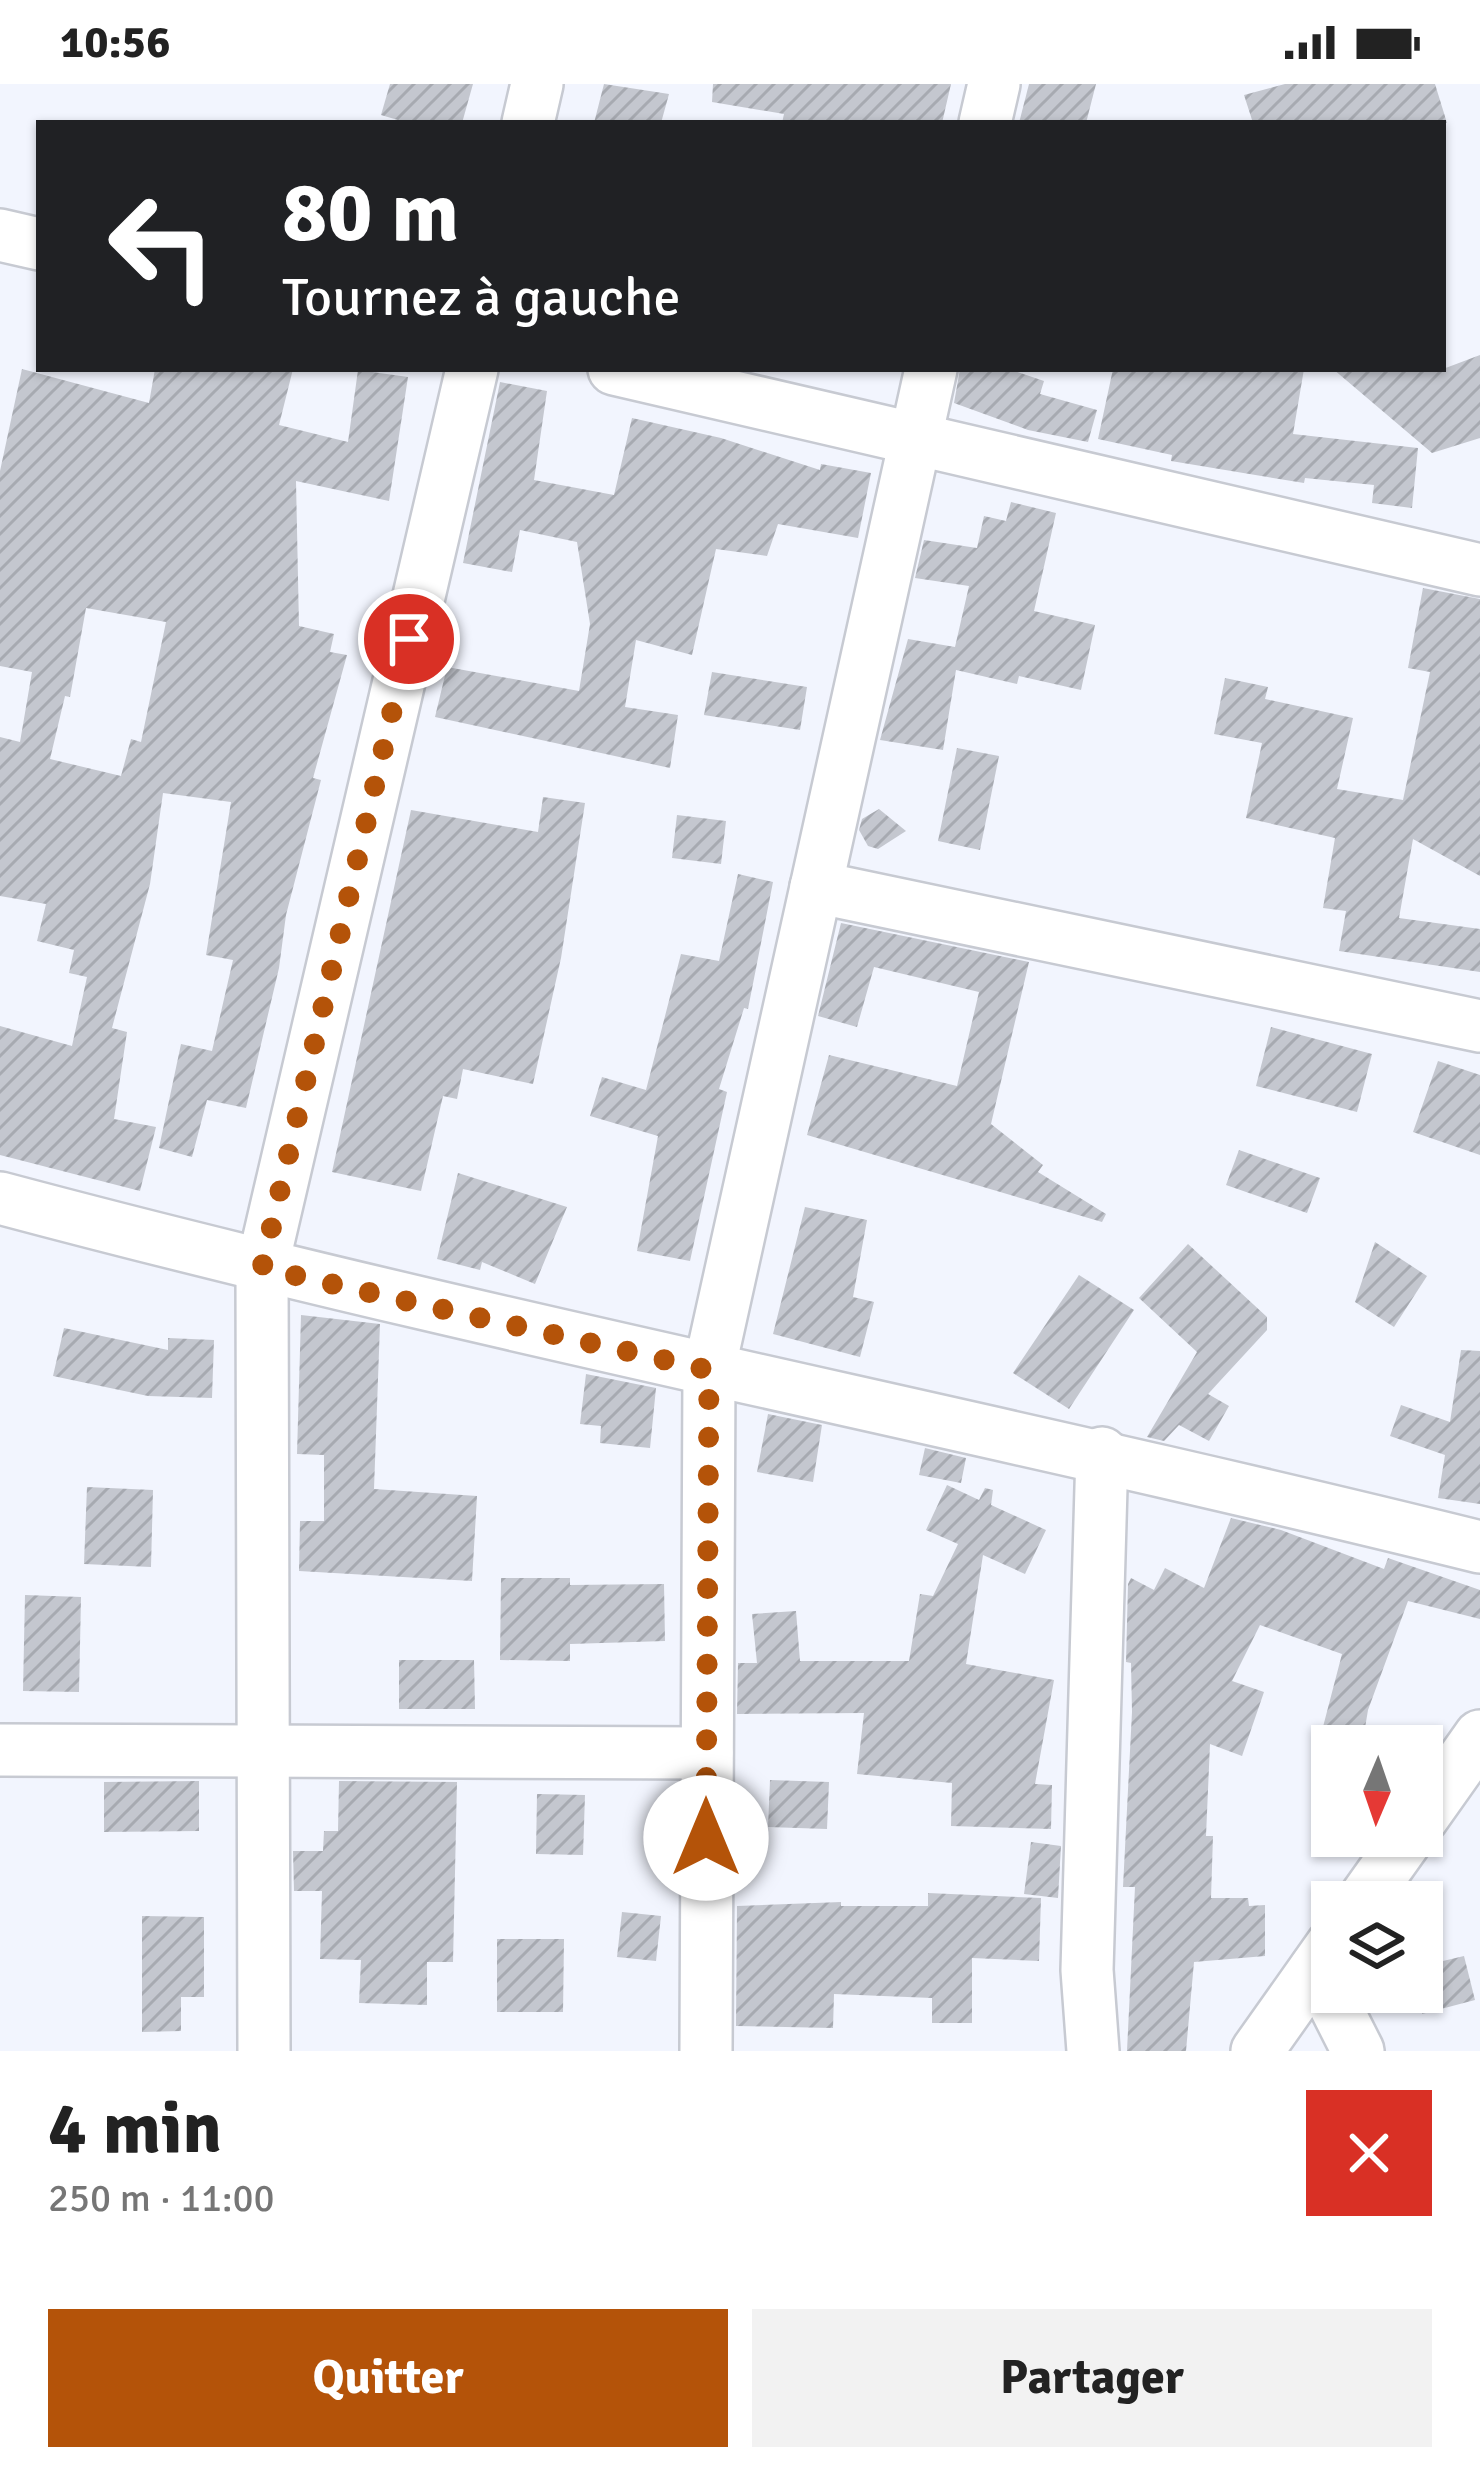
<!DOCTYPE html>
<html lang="fr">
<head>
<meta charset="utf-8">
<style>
  body { margin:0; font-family:Signika,sans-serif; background:#f2f2f2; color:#222; height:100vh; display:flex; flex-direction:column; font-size:45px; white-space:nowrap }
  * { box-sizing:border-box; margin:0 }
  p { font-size:39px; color:#767676 }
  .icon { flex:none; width:66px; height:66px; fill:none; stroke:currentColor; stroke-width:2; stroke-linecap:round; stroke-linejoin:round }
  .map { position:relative; height:1967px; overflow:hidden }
  .drawer { display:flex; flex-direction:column; background:#fff; flex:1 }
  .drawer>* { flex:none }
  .hud { position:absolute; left:36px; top:36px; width:1410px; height:252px; border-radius:0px; box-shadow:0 3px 9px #0004; background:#202124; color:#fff; overflow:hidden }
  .needle { width:78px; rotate:182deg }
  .fabs { position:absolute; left:1311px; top:1641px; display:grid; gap:24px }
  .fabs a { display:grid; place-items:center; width:132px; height:132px; border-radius:0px; background:#fff; box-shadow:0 3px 9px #0004; font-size:60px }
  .pin { position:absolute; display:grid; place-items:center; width:102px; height:102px; color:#fff; margin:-51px; border:6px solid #fff; border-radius:50%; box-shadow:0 3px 12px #0007 }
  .me { position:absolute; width:132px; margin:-66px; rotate:0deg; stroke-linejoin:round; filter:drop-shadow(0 0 9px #0008) }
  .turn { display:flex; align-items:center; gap:42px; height:252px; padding:0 48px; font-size:54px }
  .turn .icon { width:156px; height:156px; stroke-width:2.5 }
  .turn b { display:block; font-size:84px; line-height:102px }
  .round { display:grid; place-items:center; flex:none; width:126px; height:126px; border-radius:0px; background:#f2f2f2 }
  .head { display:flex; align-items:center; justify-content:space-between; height:204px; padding:0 48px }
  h1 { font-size:72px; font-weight:700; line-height:90px }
  .primary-button { display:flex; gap:24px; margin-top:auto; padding:24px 48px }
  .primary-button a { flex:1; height:138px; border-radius:0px; background:#b45309; color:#fff; font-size:48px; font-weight:700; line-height:138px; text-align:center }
  .primary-button a+a { background:#f2f2f2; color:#222 }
  .status { display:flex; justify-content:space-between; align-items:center; height:84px; padding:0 60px; background:#fff; direction:ltr }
  .status svg { height:33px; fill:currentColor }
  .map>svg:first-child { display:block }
  .building { fill:url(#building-hatch); fill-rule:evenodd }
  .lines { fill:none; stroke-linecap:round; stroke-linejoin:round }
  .minor-casing { stroke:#c7cad2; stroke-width:56 }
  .minor { stroke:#fff; stroke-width:51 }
  .route { stroke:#b45309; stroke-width:21; stroke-dasharray:0 37.8 }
</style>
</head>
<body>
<div class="status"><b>10:56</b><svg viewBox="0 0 49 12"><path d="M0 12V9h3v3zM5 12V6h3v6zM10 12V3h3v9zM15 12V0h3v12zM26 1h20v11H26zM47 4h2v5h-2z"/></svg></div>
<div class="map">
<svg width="1480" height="1967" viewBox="0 0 1480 1967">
  <defs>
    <pattern id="building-hatch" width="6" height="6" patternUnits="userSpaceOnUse" patternTransform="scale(3)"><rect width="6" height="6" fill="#c4c7cf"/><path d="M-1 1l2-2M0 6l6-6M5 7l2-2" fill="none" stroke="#a7aab1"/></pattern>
  </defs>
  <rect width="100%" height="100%" fill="#f2f5fe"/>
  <g class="building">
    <polygon points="390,0 473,0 462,39 408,39 381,31"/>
    <polygon points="604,0 669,10 661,39 594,39"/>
    <polygon points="713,0 951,0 942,39 782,39 784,30 712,18"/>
    <polygon points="1029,0 1096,0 1086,39 1019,39"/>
    <polygon points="1285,0 1435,0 1447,39 1253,39 1244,11"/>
    <polygon points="1480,271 1480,354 1432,369 1333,285 1443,285"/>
    <path d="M22 285 149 319 155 285H293L279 341 348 358 358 286 408 293 389 417 296 397 299 542 334 550 330 568 347 571 313 694 321 696 286 831 279 884 246 1024 207 1016 192 1073 159 1064 181 960 212 967 233 876 206 871 231 718 163 709 150 800 112 944 127 948 114 1035 156 1043 140 1107 0 1071V942L72 962 87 893 69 889 74 866 37 857 46 820 0 812V653L20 658 32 588 0 582V387ZM86 524 166 538 141 658 131 655 121 692 50 675 65 612 70 613Z"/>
    <polygon points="960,285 1009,285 1044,297 1040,310 1097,326 1088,358 1028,346 954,319"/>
    <polygon points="1113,285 1304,285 1293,350 1418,364 1412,424 1372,419 1374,401 1305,394 1304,399 1171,377 1172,371 1098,355"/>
    <polygon points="500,298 547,307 534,396 614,411 632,334 721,354 820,386 821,380 871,389 858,454 778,440 767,472 716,465 692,571 636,556 625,623 678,631 670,684 435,633 447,583 579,607 590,540 577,458 520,446 512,488 463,479"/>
    <polygon points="1011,418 1056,429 1034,527 1095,541 1081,606 1019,592 1017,600 956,586 943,666 880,656 908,555 955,563 969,502 915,494 924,456 977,464 984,432 1006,437"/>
    <polygon points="1423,504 1480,515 1480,792 1413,755 1399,834 1480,845 1480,888 1339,867 1346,827 1323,824 1335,754 1246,734 1262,659 1214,650 1225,594 1268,603 1265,615 1353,634 1337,705 1403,716 1430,588 1408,584"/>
    <polygon points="712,588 807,603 800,646 704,631"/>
    <polygon points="957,664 999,672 980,766 938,757"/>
    <polygon points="543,713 585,719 561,874 533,1000 463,985 457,1015 443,1012 421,1107 332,1088 411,726 538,748"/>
    <polygon points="879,725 906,747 878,765 868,762 859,746 862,735"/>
    <polygon points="677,731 726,737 721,780 672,774"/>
    <polygon points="738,790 773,798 748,925 744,924 719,1005 727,1008 690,1177 637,1167 658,1052 590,1032 602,993 646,1006 681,870 719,877"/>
    <polygon points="841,839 1029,878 991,1040 1043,1081 1038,1088 1106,1130 1102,1138 807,1051 829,971 957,1002 979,908 874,883 857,943 818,932"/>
    <polygon points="1271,943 1372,970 1357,1028 1256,1002"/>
    <polygon points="1438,977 1480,991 1480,1071 1413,1048"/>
    <polygon points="1239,1066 1320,1094 1307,1129 1226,1101"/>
    <polygon points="458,1089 567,1123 535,1200 482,1178 480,1186 437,1175"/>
    <polygon points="805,1123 867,1136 853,1213 874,1218 860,1273 773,1250"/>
    <polygon points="1375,1158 1427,1192 1394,1243 1355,1218"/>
    <polygon points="1188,1160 1267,1233 1267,1246 1208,1310 1229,1322 1209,1357 1179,1341 1164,1357 1147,1353 1197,1268 1139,1214"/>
    <polygon points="1079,1191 1134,1226 1069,1325 1013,1289"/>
    <polygon points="301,1231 380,1240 374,1405 477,1412 472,1497 299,1487 300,1437 324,1437 324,1371 297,1370"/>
    <polygon points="64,1244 168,1266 168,1254 214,1256 212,1314 148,1312 53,1292"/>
    <polygon points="1461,1266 1480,1267 1480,1420 1438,1414 1445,1371 1390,1352 1401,1321 1450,1338"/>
    <polygon points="586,1290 656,1304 650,1364 600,1359 601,1342 580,1340"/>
    <polygon points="768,1330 822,1341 813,1398 757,1388"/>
    <polygon points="925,1364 966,1374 961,1399 919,1391"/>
    <polygon points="947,1401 979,1416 985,1404 993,1406 991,1421 1046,1446 1025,1490 983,1471 966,1580 1054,1596 1035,1700 1052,1701 1051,1745 951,1742 952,1699 857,1690 864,1629 737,1630 738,1579 757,1579 752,1530 796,1527 800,1577 909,1577 920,1510 933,1512 958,1460 926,1446"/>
    <polygon points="87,1403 153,1406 151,1483 84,1480"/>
    <polygon points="1231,1434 1281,1446 1384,1485 1388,1474 1480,1506 1480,1535 1408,1517 1368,1626 1362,1662 1318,1662 1342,1570 1260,1541 1232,1597 1264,1608 1242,1672 1210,1660 1206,1752 1213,1752 1211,1814 1248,1814 1249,1822 1265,1821 1265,1872 1194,1878 1186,1967 1127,1967 1135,1803 1123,1803 1132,1628 1131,1579 1126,1578 1128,1500 1131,1494 1154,1506 1165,1484 1204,1504"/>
    <polygon points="501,1494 570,1494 570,1501 664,1500 665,1557 570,1560 570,1577 500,1576"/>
    <polygon points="25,1511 81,1513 79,1608 23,1607"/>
    <polygon points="399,1576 474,1576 475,1625 399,1625"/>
    <polygon points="770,1696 829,1698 827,1745 768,1743"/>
    <polygon points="199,1697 199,1747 104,1748 104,1698"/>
    <polygon points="339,1697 457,1698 453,1878 427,1878 427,1921 359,1919 361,1876 320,1875 322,1807 294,1807 293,1767 323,1767 324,1747 338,1747"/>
    <polygon points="537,1710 585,1711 583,1771 536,1770"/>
    <polygon points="1031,1758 1061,1762 1058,1814 1024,1810"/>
    <polygon points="928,1809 1041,1814 1039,1877 972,1874 972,1939 932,1939 932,1914 834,1910 833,1944 736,1942 737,1822 841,1818 841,1822 928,1822"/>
    <polygon points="622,1828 661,1832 656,1877 617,1873"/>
    <polygon points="142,1832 204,1833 204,1913 181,1913 181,1947 142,1948"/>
    <polygon points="497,1855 564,1855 563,1928 497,1928"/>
    <polygon points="1464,1872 1475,1916 1422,1930 1422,1882"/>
  </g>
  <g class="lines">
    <g class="minor-casing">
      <g id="minor">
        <polyline points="528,39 537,0"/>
        <polyline points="985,39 994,0"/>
        <polyline points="0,151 39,160"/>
        <polyline points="614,285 1480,486"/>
        <polyline points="816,803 1480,942"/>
        <path d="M0 1114C490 1245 988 1341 1480 1463"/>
        <polyline points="0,1666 707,1669"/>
        <polyline points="1422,1734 1480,1652"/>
        <polyline points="1362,1818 1409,1752"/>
        <polyline points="1316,1884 1358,1967"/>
        <polyline points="264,1967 262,1184 472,285"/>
        <polyline points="706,1967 709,1286 931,285"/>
        <polyline points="1093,1967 1087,1886 1102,1369"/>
        <polyline points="1257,1967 1332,1861"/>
      </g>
    </g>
    <use href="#minor" class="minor"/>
  </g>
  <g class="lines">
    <polyline class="route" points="409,555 262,1184 709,1286 706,1754"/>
  </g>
</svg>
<div class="fabs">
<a><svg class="needle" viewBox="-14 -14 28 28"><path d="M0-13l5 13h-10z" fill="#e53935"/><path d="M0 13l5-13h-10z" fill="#767676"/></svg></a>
<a><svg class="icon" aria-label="layers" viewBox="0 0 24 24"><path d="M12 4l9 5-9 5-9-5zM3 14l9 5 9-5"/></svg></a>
</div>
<div class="pin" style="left:409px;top:555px;background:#d93025"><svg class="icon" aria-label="arrive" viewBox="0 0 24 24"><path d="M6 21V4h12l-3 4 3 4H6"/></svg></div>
<svg class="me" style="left:706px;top:1754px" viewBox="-20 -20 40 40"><circle r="19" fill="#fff"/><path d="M0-13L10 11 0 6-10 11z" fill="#b45309"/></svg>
<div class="hud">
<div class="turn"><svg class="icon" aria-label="left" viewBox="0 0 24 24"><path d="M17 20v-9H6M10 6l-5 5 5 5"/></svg><div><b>80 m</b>Tournez à gauche</div></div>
</div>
</div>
<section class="drawer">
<div class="head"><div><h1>4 min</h1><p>250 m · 11:00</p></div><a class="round" style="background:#d93025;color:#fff"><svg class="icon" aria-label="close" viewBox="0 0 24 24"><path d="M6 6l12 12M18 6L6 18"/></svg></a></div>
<div class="primary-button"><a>Quitter</a><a>Partager</a></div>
</section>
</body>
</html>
